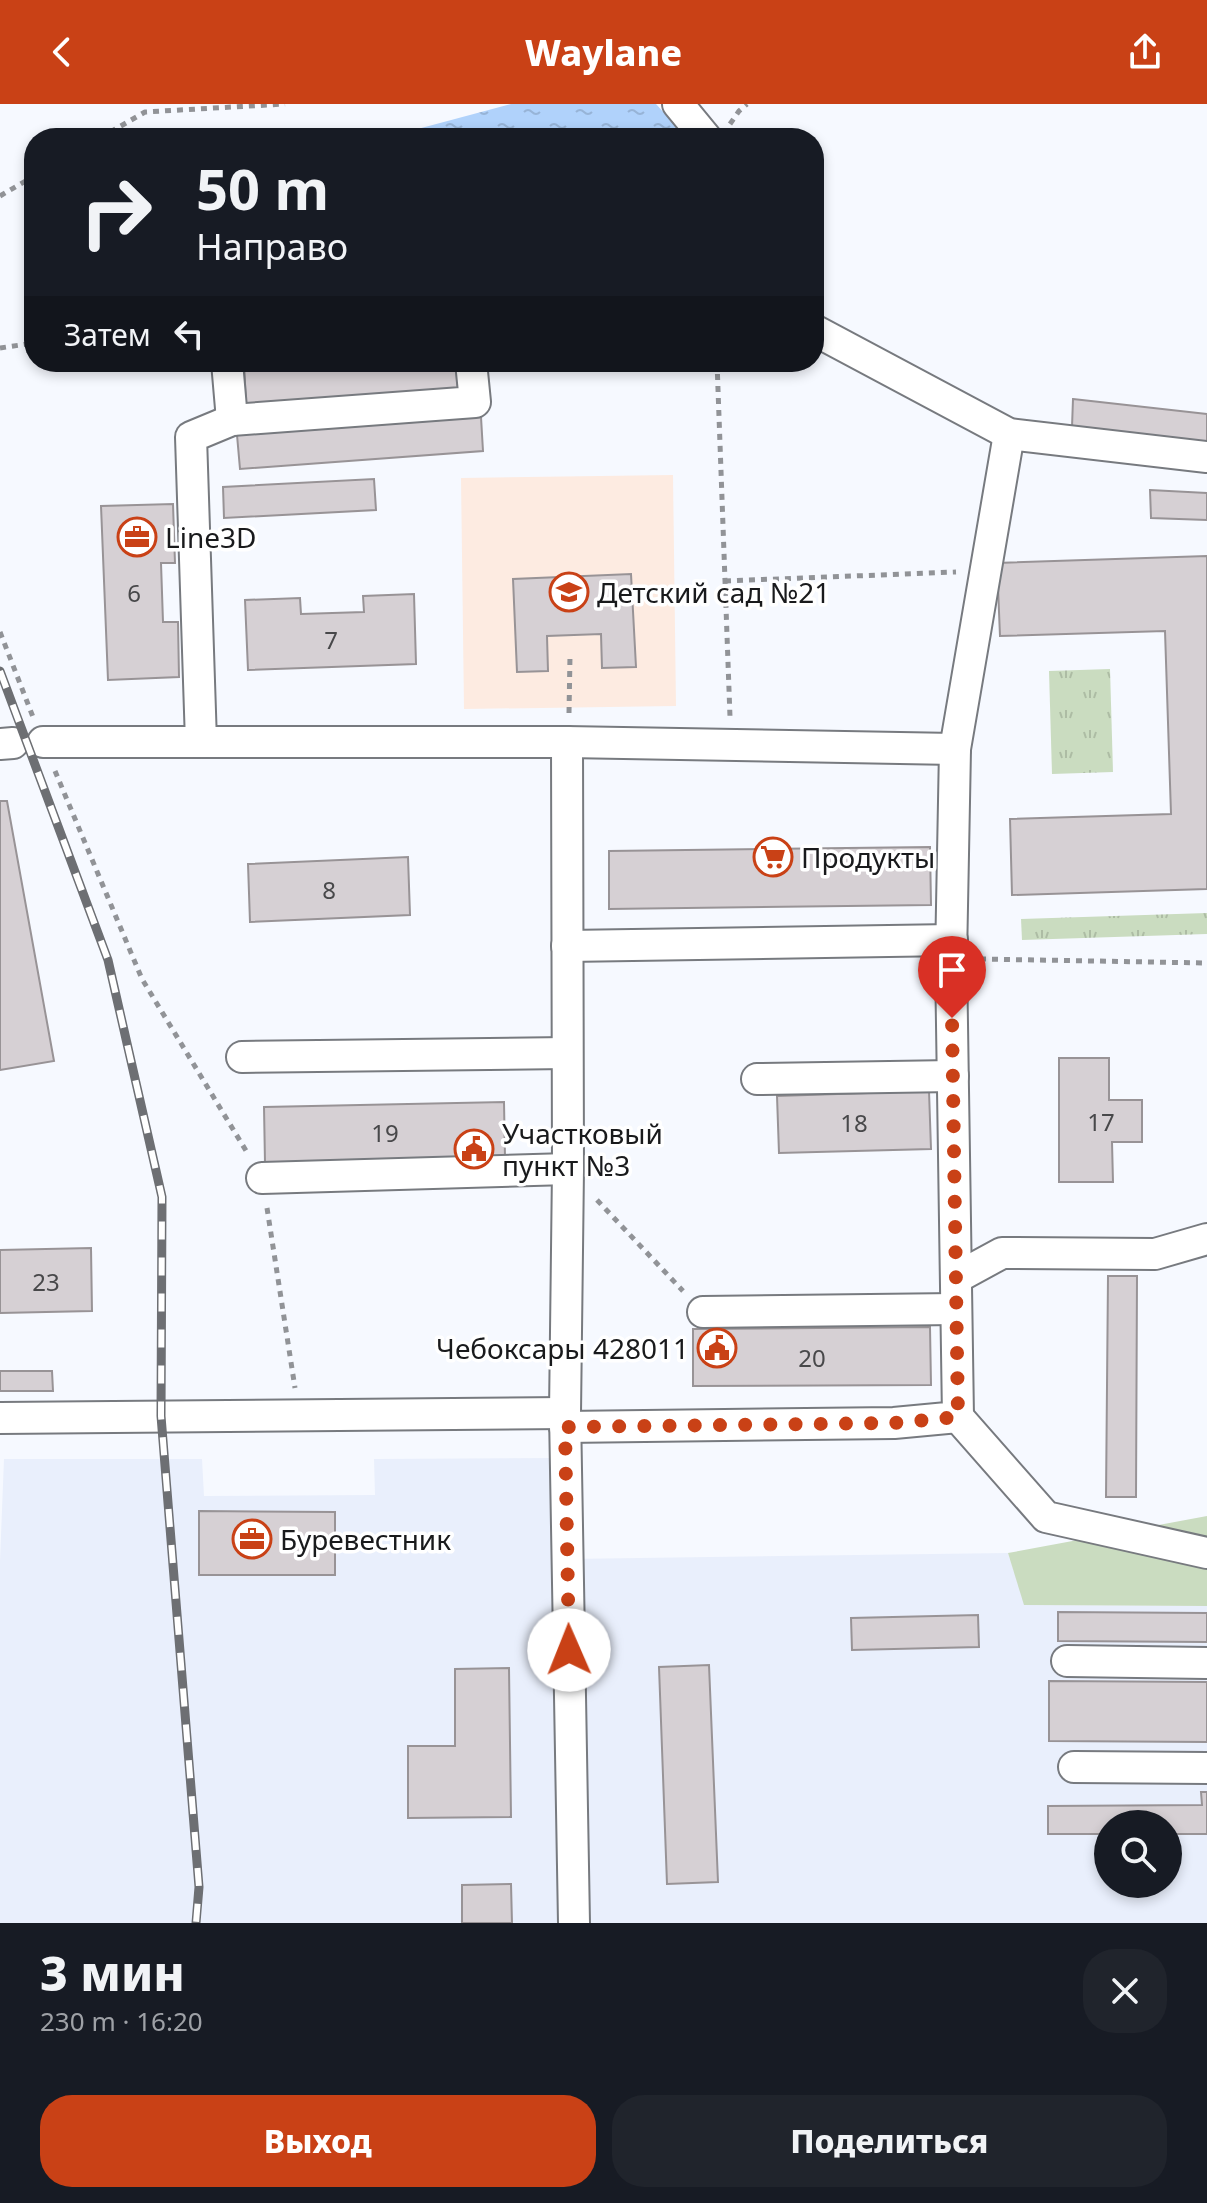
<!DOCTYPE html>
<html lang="ru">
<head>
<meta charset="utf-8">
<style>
  body { margin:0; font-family:"Noto Sans",sans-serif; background:#20242c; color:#f1f3f6; height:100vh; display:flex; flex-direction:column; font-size:30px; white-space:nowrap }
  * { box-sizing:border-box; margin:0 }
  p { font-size:26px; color:#9ea1a6 }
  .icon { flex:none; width:44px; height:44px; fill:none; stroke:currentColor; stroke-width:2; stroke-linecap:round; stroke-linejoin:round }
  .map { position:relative; height:1819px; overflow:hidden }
  .side { display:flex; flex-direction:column; background:#171b24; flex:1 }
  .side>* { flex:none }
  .banner { position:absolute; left:24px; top:24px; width:800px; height:244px; border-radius:32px; box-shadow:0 4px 12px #0003; background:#171b24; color:#f1f3f6; overflow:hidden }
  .tools { position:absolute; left:1094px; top:1706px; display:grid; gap:16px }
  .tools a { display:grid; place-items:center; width:88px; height:88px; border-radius:50%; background:#171b24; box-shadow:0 4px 12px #0003; font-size:40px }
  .pin { position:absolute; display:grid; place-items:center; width:68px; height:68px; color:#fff; margin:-82px -34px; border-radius:50% 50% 50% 0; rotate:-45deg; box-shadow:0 0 8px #0007 }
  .pin .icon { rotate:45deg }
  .me { position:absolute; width:88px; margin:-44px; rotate:359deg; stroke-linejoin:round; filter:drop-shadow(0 0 6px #0008) }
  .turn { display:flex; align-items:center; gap:28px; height:168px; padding:0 40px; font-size:36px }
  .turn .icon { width:104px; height:104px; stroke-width:2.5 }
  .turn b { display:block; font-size:56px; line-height:68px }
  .then { display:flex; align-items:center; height:76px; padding:0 40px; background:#0003; gap:16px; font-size:30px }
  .round { display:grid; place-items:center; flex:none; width:84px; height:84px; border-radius:32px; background:#20242c }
  .headline { display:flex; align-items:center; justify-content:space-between; height:136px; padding:0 40px }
  h1 { font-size:48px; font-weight:800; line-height:60px }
  .primary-button { display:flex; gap:16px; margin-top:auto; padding:16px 40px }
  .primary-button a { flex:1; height:92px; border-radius:32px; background:#c94116; color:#fff; font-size:32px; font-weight:800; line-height:92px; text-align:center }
  .primary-button a+a { background:#20242c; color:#f1f3f6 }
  header { display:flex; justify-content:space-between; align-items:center; height:104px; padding:0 40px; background:#c94116; color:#fff; font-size:36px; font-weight:800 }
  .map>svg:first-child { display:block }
  .built { fill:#e9effc; fill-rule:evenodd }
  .education { fill:#fdebe1 }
  .green { fill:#cadcc0 }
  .park { fill:url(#park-tufts) }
  .water { fill:url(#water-ripples) }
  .building { fill:#d6d0d4; stroke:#989396; stroke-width:2 }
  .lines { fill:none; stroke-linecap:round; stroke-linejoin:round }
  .minor-casing { stroke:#777a7f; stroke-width:34 }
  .path { stroke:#919397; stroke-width:5; stroke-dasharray:6 6; stroke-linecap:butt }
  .minor { stroke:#fff; stroke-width:30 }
  .rail-casing { stroke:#6d6f73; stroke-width:9 }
  .rail { stroke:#fff; stroke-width:6; stroke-dasharray:18; stroke-linecap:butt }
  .route { stroke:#c94116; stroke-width:14; stroke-dasharray:0 25.2 }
  .labels { text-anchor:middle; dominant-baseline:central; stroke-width:7; stroke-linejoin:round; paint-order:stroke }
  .number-label { font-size:24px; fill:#48484a }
  .poi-label { font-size:28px; fill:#191a1c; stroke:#fff; text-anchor:start }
</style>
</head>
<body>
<header><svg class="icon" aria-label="back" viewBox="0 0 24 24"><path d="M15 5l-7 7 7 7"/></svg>Waylane<svg class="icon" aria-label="share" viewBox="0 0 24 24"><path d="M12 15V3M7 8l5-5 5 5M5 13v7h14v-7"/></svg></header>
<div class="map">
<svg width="1207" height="1819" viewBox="0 0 1207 1819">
  <defs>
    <pattern id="park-tufts" width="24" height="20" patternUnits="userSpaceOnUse" patternTransform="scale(2)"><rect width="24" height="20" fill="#cadcc0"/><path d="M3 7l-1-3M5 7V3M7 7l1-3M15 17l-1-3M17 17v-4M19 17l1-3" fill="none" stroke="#adbca4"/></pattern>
    <pattern id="water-ripples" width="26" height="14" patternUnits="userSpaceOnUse" patternTransform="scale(2)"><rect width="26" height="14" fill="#b0d2fb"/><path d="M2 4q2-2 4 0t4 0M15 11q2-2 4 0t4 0" fill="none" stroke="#97b4d7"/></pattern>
  </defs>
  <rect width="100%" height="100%" fill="#f6f9ff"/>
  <path class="built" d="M556 1354 568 1455 1008 1449 1025 1501 1207 1502V1819H0V1457L4 1355H202L204 1392 375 1391 374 1355ZM1108 1720H1168V1780H1108Z"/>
  <polygon class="education" points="673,371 676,602 464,605 461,374"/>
  <polygon class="green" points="1207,1412 1207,1502 1024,1501 1008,1449"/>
  <g class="park">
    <polygon points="1110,565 1113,668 1052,670 1049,567"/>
    <polygon points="1207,809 1207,830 1022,836 1021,815"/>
  </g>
  <polygon class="water" points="511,0 656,0 687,34 384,34"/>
  <g class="building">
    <polygon points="244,258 456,258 458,286 246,300"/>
    <polygon points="1073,295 1207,310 1207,338 1072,323"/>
    <polygon points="481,313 483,347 240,365 237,331"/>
    <polygon points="374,375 376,406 224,414 223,383"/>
    <polygon points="1150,386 1207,389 1207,416 1151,414"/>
    <polygon points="173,400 175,459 161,459 163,518 178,518 179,573 108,576 101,402"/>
    <polygon points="1207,452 1207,785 1012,791 1010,715 1171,710 1165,527 1000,532 997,459"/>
    <polygon points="631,470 636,563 602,564 601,530 547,532 548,567 517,568 513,475"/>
    <polygon points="414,490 416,560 248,566 245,496 300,494 301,510 364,508 363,492"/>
    <polygon points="0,697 7,697 54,957 0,966"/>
    <polygon points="930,743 931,801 609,805 609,747"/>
    <polygon points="408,753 410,811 250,818 248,760"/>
    <polygon points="1059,954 1109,954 1109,996 1142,996 1142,1038 1112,1038 1113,1078 1059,1078"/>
    <polygon points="929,987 931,1045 779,1049 777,992"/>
    <polygon points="504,998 505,1054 265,1059 264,1003"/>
    <polygon points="91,1144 92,1207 0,1209 0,1146"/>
    <polygon points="1108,1172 1137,1172 1136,1393 1106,1393"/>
    <polygon points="930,1223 931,1281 693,1282 693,1225"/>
    <polygon points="0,1267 52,1267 53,1287 0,1287"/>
    <polygon points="199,1407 335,1408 335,1471 199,1471"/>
    <polygon points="1058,1508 1207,1509 1207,1538 1058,1537"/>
    <polygon points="978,1511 979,1543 852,1546 851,1514"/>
    <polygon points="709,1561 718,1778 667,1780 659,1563"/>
    <polygon points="509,1564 511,1713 408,1714 408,1642 455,1642 455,1565"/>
    <polygon points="1049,1577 1207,1578 1207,1638 1049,1637"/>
    <polygon points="1201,1688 1207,1688 1207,1730 1168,1730 1168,1720 1108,1720 1108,1730 1048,1730 1048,1702 1202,1701"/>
    <polygon points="511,1780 512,1819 462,1819 462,1781"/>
  </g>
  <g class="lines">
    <g class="minor-casing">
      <g id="minor">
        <polyline points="678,0 706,34"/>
        <polyline points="814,226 1009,330 1207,353"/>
        <polyline points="227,258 232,316"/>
        <polyline points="43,638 567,638 955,645"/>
        <polyline points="201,638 191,333 232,316 475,298 471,258"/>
        <polyline points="567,638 568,1065 565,1309 574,1819"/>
        <polyline points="0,640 13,639"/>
        <polyline points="567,842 952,836"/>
        <polyline points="242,953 567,949"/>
        <polyline points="757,975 953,972"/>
        <polyline points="262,1074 568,1065"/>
        <polyline points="956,1174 1002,1149 1155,1150 1207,1135"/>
        <polyline points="703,1208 956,1205"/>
        <polyline points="958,1313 1046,1413 1207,1449"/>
        <polyline points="0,1314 565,1309"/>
        <polyline points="565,1323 894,1319 958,1313 951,855 955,645 1009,330"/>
        <polyline points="1067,1557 1207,1559"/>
        <polyline points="1074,1663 1207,1664"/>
      </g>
    </g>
    <g class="path">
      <polyline points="730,20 739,7 747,0"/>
      <polyline points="100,34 145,8 285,0"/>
      <polyline points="0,92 34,72"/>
      <polyline points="0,244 34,239"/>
      <polyline points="717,258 730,613"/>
      <polyline points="725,477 956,468"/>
      <polyline points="0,528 33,613"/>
      <polyline points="569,609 570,552"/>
      <polyline points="55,667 142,875 248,1050"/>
      <polyline points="980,855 1207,859"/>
      <polyline points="597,1096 683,1187"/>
      <polyline points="267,1104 295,1284"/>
    </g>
    <use href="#minor" class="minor"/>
    <g class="rail-casing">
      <polyline id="rail" points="0,567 108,856 162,1093 161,1312 199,1783 196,1819"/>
    </g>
    <use href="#rail" class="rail"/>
  </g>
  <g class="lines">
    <polyline class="route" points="569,1546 565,1323 894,1319 958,1313 952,914"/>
  </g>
  <defs>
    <g id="office-ring" transform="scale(2)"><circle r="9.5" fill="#fff" stroke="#c94116" stroke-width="1.5"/><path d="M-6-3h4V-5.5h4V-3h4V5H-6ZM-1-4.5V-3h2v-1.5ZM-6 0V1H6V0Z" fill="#c94116"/></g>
    <g id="school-ring" transform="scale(2)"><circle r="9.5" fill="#fff" stroke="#c94116" stroke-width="1.5"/><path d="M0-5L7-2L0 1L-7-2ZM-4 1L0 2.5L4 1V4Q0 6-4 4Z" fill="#c94116"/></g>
    <g id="supermarket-ring" transform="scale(2)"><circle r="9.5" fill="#fff" stroke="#c94116" stroke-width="1.5"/><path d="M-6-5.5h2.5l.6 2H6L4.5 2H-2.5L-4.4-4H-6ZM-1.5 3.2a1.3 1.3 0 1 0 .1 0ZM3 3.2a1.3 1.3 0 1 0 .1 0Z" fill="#c94116"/></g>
    <g id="civic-ring" transform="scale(2)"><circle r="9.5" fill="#fff" stroke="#c94116" stroke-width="1.5"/><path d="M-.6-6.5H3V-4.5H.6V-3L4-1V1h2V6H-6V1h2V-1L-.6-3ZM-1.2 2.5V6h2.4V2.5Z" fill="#c94116"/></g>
  </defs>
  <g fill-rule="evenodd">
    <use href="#office-ring" x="137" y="433"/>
    <use href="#school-ring" x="569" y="488"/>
    <use href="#supermarket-ring" x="773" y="753"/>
    <use href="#civic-ring" x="474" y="1045"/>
    <use href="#civic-ring" x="717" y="1244"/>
    <use href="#office-ring" x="252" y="1435"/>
  </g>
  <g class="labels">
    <g class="number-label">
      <text x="134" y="488">6</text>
      <text x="331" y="535">7</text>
      <text x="329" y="785">8</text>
      <text x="1101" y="1017">17</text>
      <text x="854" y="1018">18</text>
      <text x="385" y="1028">19</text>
      <text x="46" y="1177">23</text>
      <text x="812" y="1253">20</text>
    </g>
    <g class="poi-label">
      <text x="165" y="433">Line3D</text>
      <text x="597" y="488">Детский сад №21</text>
      <text x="801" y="753">Продукты</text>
      <text x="502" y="1029">Участковый<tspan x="502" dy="32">пункт №3</tspan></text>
      <text x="689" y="1244" text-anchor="end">Чебоксары 428011</text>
      <text x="280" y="1435">Буревестник</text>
    </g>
  </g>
</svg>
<div class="tools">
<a><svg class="icon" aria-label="search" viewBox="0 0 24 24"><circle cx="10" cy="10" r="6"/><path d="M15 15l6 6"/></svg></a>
</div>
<div class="pin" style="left:952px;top:914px;background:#d93025"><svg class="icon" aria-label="arrive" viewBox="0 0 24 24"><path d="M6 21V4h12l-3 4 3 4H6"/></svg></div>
<svg class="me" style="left:569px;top:1546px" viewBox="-20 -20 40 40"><circle r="19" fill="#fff"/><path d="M0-13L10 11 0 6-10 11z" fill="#c94116"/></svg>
<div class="banner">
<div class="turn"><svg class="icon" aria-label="right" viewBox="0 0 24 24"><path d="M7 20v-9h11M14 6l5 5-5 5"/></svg><div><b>50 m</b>Направо</div></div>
<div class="then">Затем<svg class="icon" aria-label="left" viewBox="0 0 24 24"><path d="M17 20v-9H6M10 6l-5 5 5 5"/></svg></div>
</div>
</div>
<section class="side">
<div class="headline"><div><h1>3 мин</h1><p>230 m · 16:20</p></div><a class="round"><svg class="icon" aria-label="close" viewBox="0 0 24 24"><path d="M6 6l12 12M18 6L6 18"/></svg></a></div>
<div class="primary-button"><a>Выход</a><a>Поделиться</a></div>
</section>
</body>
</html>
